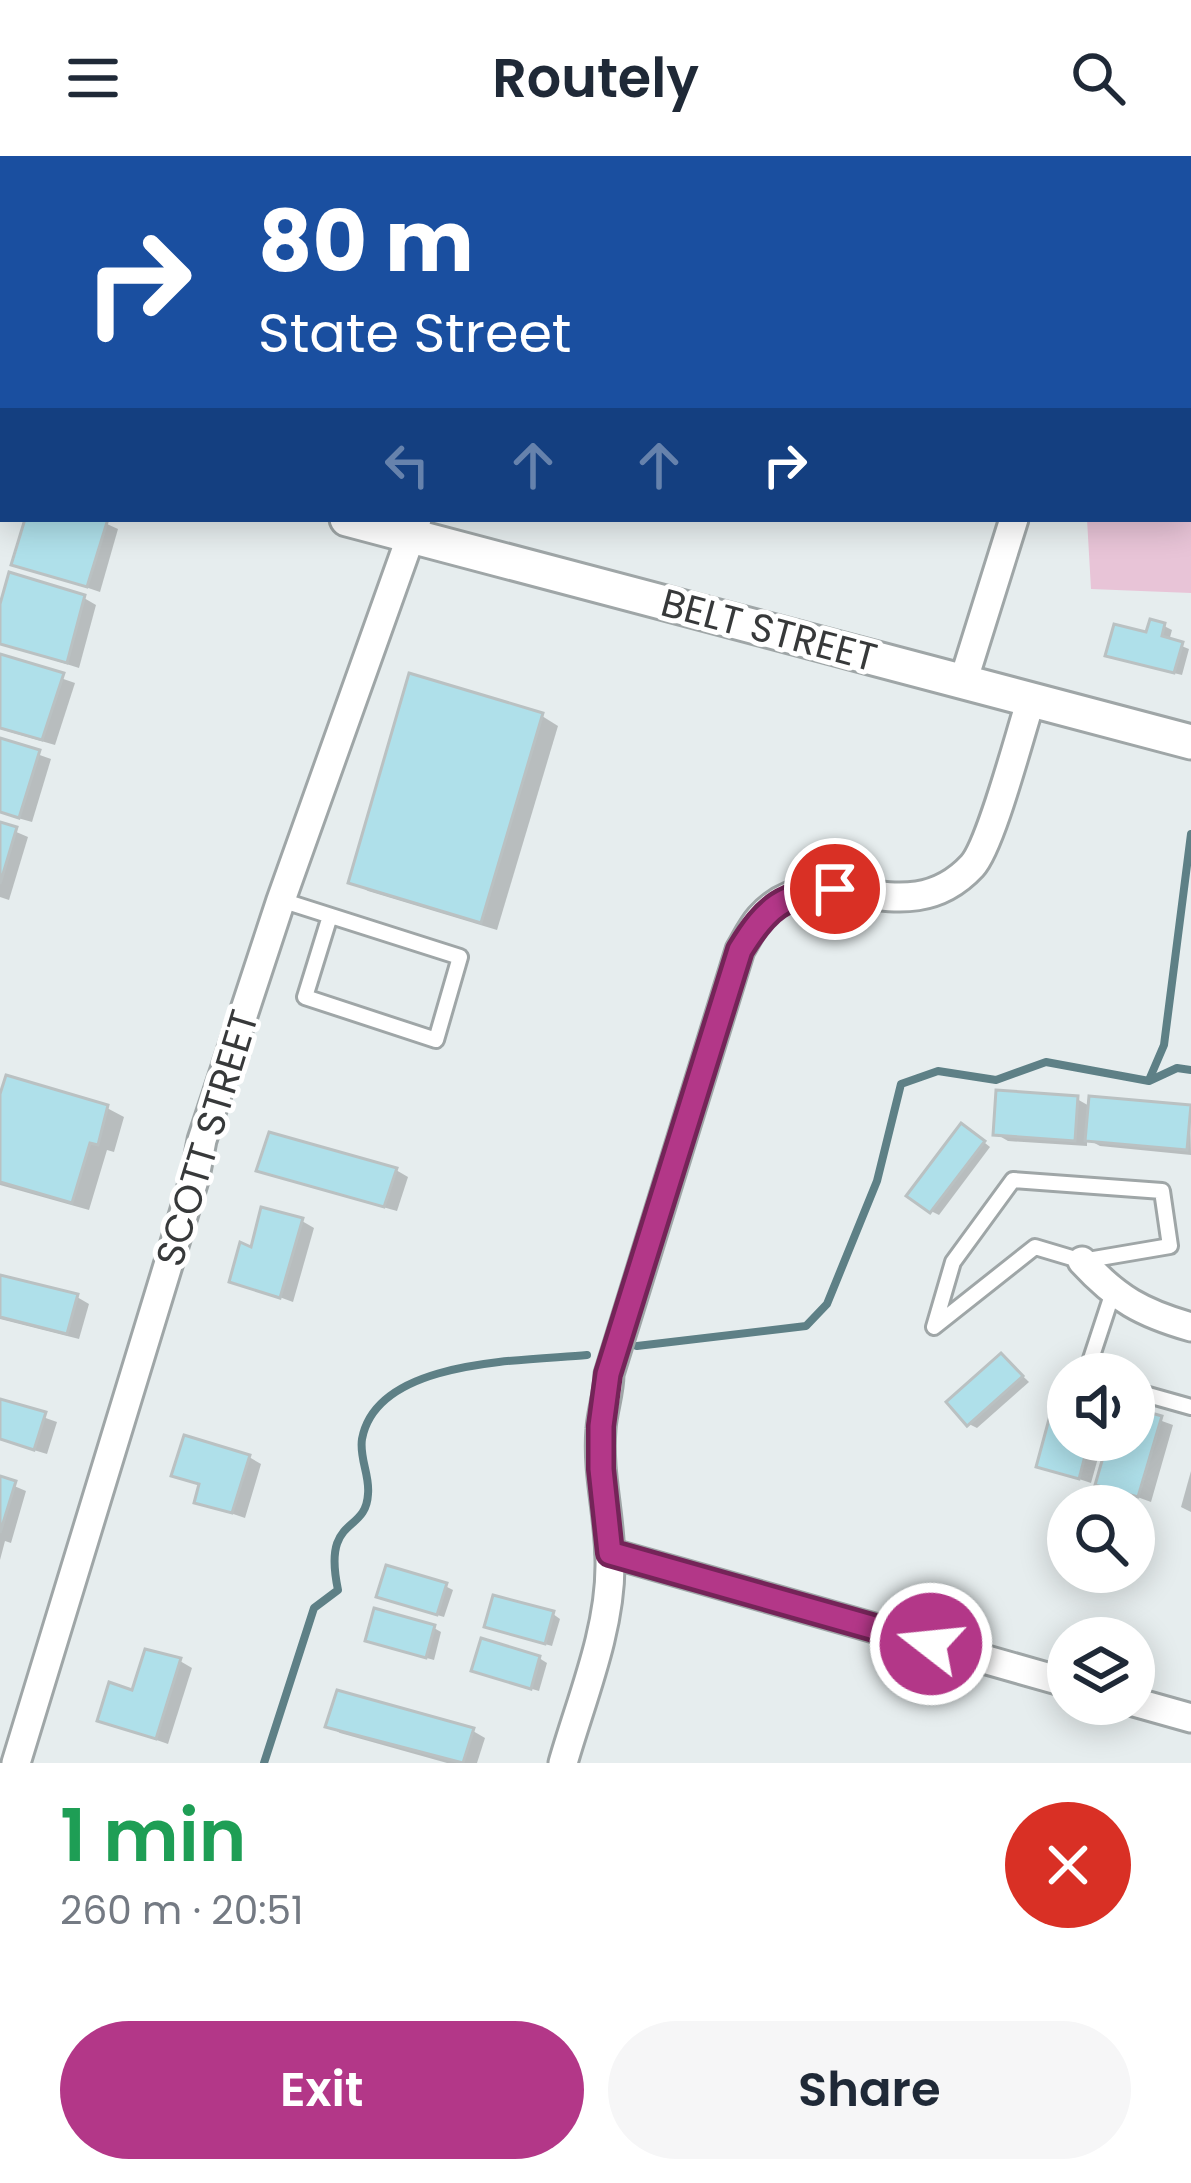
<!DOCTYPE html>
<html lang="en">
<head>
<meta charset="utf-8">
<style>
  body { margin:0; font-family:Poppins,sans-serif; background:#f6f6f7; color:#1f2937; height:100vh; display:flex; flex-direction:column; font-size:45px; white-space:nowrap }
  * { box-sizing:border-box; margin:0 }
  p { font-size:39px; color:#747a83 }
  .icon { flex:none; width:66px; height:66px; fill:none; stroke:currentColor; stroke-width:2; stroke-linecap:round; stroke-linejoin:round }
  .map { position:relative; height:1607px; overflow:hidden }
  .panel { display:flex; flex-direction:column; background:#fff; flex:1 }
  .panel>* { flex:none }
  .guide { position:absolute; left:0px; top:0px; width:1191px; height:366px; box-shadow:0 6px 30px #0003; background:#1a4fa0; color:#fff; overflow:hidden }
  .buttons { position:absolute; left:1047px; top:1197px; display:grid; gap:24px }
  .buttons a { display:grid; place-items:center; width:108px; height:108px; border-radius:50%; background:#fff; box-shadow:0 6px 30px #0003; font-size:60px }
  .pin { position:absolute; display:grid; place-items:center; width:102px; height:102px; color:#fff; margin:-51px; border:6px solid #fff; border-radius:50%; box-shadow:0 3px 12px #0007 }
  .me { position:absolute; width:132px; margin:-66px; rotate:286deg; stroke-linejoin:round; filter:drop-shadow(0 0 9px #0008) }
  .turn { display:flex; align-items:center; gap:42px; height:252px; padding:0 60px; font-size:54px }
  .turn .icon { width:156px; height:156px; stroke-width:2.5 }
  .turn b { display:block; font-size:84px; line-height:102px }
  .lanes { display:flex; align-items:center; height:114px; padding:0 60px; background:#0003; justify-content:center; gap:60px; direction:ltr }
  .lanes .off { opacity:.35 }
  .round { display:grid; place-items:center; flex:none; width:126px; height:126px; border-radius:63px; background:#f6f6f7 }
  .head { display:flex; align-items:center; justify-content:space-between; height:204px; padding:0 60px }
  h1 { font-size:72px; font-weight:600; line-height:90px; color:#1e9e55 }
  .primary-button { display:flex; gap:24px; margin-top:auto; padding:24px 60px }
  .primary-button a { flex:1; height:138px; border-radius:72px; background:#b33788; color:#fff; font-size:48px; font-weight:600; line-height:138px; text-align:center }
  .primary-button a+a { background:#f6f6f7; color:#1f2937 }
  header { display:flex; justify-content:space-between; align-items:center; height:156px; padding:0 60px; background:#fff; font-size:54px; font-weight:600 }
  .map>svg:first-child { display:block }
  .green { fill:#e8c4d7 }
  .shadow { fill:#0003 }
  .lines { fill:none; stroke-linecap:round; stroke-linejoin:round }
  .stream { stroke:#5e8086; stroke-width:8 }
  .building { fill:#afe0ea; stroke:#bac1c2; stroke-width:3 }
  .service-casing { stroke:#9fa6a7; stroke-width:20 }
  .minor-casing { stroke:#9fa6a7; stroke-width:33 }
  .tertiary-casing { stroke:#9fa6a7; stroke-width:39 }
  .service { stroke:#fff; stroke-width:14 }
  .minor { stroke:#fff; stroke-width:27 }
  .tertiary { stroke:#fff; stroke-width:33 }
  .route-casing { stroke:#742458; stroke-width:30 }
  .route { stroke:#b33788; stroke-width:21 }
  .labels { text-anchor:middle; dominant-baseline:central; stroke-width:10; stroke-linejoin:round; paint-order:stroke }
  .street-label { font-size:39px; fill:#37393a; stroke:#fff }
</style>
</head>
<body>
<header><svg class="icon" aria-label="menu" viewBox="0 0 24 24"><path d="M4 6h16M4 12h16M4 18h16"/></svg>Routely<svg class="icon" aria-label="search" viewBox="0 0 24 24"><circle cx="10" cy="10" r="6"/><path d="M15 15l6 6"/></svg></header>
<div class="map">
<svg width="1191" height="1607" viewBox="0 0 1191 1607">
  <rect width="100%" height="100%" fill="#e6edee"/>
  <polygon class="green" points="1156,0 1191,0 1191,437 1091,433 1087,363 1188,363 1188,3 1156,3"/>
  <g class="shadow">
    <polygon points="28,363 96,363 118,373 100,436 15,407"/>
    <polygon points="84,442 96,449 79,512 0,487 0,458"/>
    <polygon points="1164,470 1172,474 1169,485 1189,493 1182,519 1116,503"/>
    <polygon points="0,501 75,527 55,589 0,573"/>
    <polygon points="542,560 558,570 497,774 368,735 352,726"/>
    <polygon points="0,585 51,603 32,666 0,657"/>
    <polygon points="0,669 28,681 9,744 0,741"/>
    <polygon points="1077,943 1091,951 1190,952 1191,999 1100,990 1087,983 1087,990 1008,985 996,978"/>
    <polygon points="0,948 107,952 124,961 114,996 107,994 89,1054 0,1029"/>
    <polygon points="970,975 990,991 939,1059 931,1055"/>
    <polygon points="260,1013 396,1014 408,1021 397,1055 272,1020"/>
    <polygon points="302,1065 314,1072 293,1146 233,1124"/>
    <polygon points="0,1122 77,1141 89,1148 79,1183 0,1163"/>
    <polygon points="1002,1200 1029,1226 977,1272 969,1268"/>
    <polygon points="1068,1236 1068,1284 1103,1284 1091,1327 1040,1310"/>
    <polygon points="0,1246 57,1266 47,1298 0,1284"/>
    <polygon points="1134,1255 1173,1269 1151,1346 1099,1327 1111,1284 1134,1284"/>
    <polygon points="249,1301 261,1308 245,1362 198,1346 202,1330 174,1319"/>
    <polygon points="1191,1315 1191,1356 1181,1351"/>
    <polygon points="0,1324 26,1335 11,1387 5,1385 0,1404"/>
    <polygon points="445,1430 453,1434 444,1461 387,1444"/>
    <polygon points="553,1458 560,1463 552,1490 495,1474"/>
    <polygon points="434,1472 441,1476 434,1504 376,1488"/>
    <polygon points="539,1502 547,1507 539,1535 482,1518"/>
    <polygon points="180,1505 192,1512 168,1588 100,1564"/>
    <polygon points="328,1570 473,1575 485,1582 477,1607 447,1607 340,1577"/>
  </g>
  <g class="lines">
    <g class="stream">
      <polyline points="1149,924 1164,889 1191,678"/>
      <polyline points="637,1190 806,1170 827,1148 877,1025 901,928 938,915 996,924 1046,906 1149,925 1177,912 1191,914"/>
      <path d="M264 1607 314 1452 338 1434C322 1358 366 1379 368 1338 370 1319 359 1302 362 1283 377 1202 524 1205 587 1199"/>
    </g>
  </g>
  <g class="building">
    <polygon points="25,363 108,363 87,431 11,409"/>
    <polygon points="9,416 85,439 67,507 0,488 0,448"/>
    <polygon points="1150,463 1165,467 1162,480 1183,486 1174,517 1105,500 1114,468 1146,476"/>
    <polygon points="0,498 64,517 42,584 0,572"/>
    <polygon points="409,517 543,557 481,767 348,727"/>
    <polygon points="0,582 40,594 19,662 0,656"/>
    <polygon points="0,666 17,671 0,728"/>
    <polygon points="6,919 108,949 98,989 90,987 72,1047 0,1026 0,938"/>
    <polygon points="996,934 1078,940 1075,985 993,979"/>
    <polygon points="1089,940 1191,949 1187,994 1085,985"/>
    <polygon points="961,967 985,985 930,1057 906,1040"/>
    <polygon points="269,976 397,1012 384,1051 256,1015"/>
    <polygon points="261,1051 303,1062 280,1142 229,1126 240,1086 251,1091"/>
    <polygon points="0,1119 78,1138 67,1178 0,1161"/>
    <polygon points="1001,1197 1023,1220 967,1270 946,1246"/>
    <polygon points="1058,1230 1068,1233 1068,1284 1089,1284 1079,1323 1036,1311"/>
    <polygon points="0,1243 46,1256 34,1294 0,1283"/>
    <polygon points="1134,1252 1162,1260 1138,1341 1095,1329 1108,1284 1134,1284"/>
    <polygon points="184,1279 250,1299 232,1357 194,1347 199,1328 171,1320"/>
    <polygon points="0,1320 16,1325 0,1377"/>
    <polygon points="386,1409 447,1427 437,1459 376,1441"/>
    <polygon points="493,1439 554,1455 545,1488 484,1471"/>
    <polygon points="374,1452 435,1469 426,1502 365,1485"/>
    <polygon points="481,1482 540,1500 531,1533 471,1515"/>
    <polygon points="145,1493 181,1502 156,1583 97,1565 109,1526 132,1534"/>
    <polygon points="337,1534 474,1572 463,1607 325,1571"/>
  </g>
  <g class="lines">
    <g class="service-casing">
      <g id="service">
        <polyline points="281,744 460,801 436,884 305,841 330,760"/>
        <polygon points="1013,1024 1162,1035 1170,1090 1082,1105 1035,1091 934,1171 953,1106"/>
        <polyline points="1086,1218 1113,1136"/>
        <polyline points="1134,1235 1191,1251"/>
      </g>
    </g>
    <g class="minor-casing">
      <g id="minor">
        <polyline points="696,0 708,3"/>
        <polyline points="520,3 520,0"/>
        <polyline points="963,526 1014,363"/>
        <path d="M1082 1105C1117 1143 1142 1157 1191 1171"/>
        <polyline points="610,1397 1068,1527"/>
        <polyline points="1134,1546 1191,1562"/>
        <polyline points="16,1607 195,1021 202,984 281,744 417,363"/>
        <path d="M563 1607C581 1544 610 1476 610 1410 611 1364 597 1319 601 1273 602 1255 609 1237 609 1218L740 794C746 784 752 771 760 762 821 693 903 784 972 710 991 690 1020 577 1031 544"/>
      </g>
    </g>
    <g class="tertiary-casing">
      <g id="tertiary">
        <polyline points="0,271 3,272"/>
        <polyline points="347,363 1191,586"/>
      </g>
    </g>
    <use href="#service" class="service"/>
    <use href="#minor" class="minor"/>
    <use href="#tertiary" class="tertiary"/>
  </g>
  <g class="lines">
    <g class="route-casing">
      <path id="route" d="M835 733C783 738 767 750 740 794L608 1218 601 1270V1313L610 1397 931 1488"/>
    </g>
    <use href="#route" class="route"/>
  </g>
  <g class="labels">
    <g class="street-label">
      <text transform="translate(769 474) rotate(15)">BELT STREET</text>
      <text transform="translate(207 982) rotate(-73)">SCOTT STREET</text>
    </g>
  </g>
</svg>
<div class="buttons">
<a><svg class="icon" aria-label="sound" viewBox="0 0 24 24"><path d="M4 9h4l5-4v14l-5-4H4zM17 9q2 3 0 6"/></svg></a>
<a><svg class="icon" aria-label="search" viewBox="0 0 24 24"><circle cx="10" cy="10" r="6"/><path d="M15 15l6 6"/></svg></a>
<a><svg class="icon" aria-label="layers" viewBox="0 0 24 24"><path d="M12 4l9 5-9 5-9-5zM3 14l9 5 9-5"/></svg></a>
</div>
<div class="pin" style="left:835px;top:733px;background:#d93025"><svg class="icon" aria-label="arrive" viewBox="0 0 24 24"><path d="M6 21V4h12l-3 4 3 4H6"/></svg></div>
<svg class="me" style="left:931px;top:1488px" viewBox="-20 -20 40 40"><circle r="17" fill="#b33788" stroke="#fff" stroke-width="3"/><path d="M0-11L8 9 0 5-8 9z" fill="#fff"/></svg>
<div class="guide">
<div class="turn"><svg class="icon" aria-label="right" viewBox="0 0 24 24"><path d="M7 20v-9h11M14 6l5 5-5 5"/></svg><div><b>80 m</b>State Street</div></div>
<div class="lanes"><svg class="icon off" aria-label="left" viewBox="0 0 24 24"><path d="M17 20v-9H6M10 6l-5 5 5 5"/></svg><svg class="icon off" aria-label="ahead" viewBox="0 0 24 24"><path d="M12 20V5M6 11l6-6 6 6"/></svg><svg class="icon off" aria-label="ahead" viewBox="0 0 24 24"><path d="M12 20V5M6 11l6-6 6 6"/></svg><svg class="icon" aria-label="right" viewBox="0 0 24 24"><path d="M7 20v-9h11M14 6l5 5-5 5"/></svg></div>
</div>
</div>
<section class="panel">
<div class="head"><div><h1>1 min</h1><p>260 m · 20:51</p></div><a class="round" style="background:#d93025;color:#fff"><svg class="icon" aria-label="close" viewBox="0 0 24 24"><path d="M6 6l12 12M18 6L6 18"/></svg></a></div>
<div class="primary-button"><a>Exit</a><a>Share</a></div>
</section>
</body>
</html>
